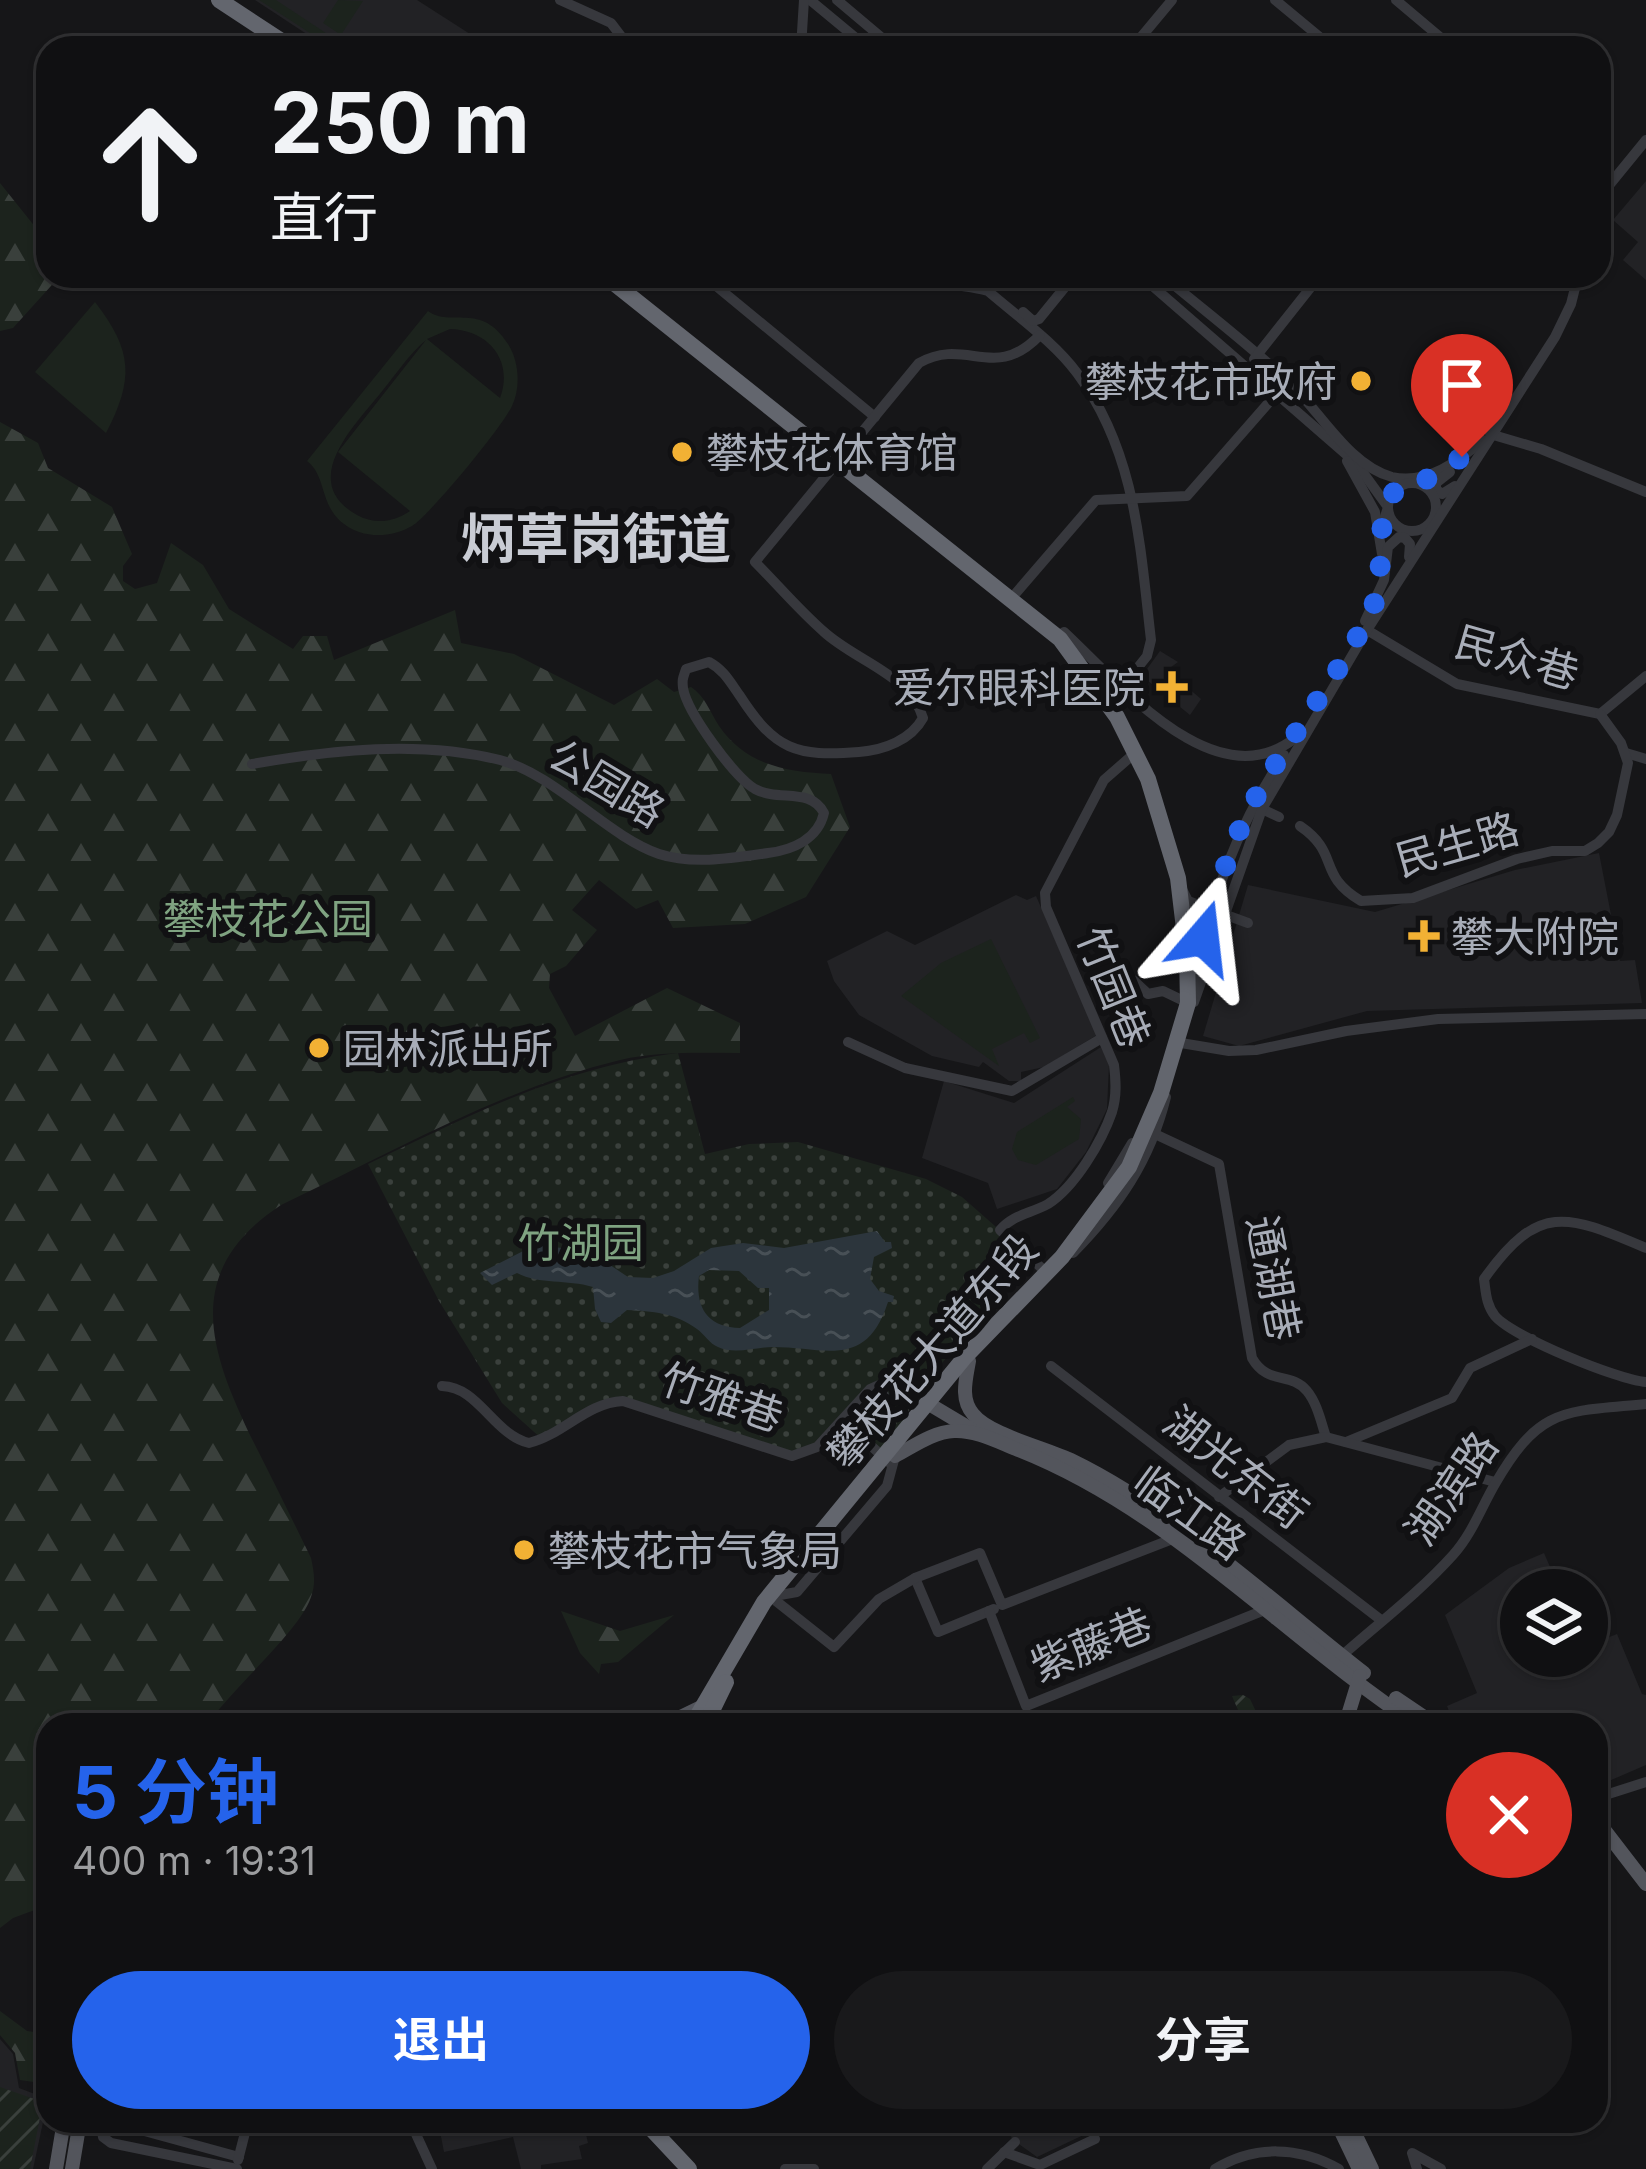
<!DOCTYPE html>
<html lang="zh">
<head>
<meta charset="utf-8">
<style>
  body { margin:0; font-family:Inter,"Noto Sans SC",sans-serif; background:#19191b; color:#f1f3f6; height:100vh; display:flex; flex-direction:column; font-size:45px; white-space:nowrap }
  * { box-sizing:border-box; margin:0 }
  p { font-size:39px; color:#9c9d9f }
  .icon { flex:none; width:66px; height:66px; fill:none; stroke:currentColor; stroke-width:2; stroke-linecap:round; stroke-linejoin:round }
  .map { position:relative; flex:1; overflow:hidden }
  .drawer { position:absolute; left:36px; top:1713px; width:1572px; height:420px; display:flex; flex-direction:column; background:#101012; border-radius:36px; box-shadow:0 3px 9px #0004,0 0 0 3px #303032 }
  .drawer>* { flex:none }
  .top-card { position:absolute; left:36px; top:36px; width:1575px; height:252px; border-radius:36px; box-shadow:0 3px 9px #0004,0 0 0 3px #303032; background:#101012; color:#f1f3f6; overflow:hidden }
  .controls { position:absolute; left:1500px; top:1569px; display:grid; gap:24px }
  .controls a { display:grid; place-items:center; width:108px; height:108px; border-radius:50%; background:#101012; box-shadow:0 3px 9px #0004,0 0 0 3px #303032; font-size:60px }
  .pin { position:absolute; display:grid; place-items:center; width:102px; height:102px; color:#fff; margin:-123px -51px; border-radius:50% 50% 50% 0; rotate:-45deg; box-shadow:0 0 12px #0007 }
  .pin .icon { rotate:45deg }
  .me { position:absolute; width:132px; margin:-66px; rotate:17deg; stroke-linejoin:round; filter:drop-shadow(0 0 9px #0008) }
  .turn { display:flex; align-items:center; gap:42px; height:252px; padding:0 36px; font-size:54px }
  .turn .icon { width:156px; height:156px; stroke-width:2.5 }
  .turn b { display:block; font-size:84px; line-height:102px }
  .round { display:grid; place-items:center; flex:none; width:126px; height:126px; border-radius:63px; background:#19191b }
  .head { display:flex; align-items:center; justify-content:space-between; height:204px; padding:0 36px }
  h1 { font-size:72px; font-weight:700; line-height:90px; color:#2563eb }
  .cta { display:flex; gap:24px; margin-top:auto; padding:24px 36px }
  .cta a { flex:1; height:138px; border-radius:72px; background:#2563eb; color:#fff; font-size:48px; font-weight:700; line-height:138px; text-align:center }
  .cta a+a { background:#19191b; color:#f1f3f6 }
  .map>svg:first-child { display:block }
  .built { fill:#222225 }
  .grass { fill:#1c231d; fill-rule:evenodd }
  .forest { fill:url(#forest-firs) }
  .park { fill:url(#park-dots) }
  .garden { fill:url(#garden-furrows) }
  .water { fill:url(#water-ripples); fill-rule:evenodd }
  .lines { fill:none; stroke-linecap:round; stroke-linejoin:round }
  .minor { stroke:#37383d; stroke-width:10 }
  .major { stroke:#53555c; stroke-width:14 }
  .highway { stroke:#63666e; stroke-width:16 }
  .route { stroke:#2563eb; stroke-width:21; stroke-dasharray:0 37.8 }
  .poi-dot { fill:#f2b134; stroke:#111113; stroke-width:4.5 }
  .labels { text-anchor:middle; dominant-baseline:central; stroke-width:12; stroke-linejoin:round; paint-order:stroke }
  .poi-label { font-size:42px; fill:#a8adb8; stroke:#111113; text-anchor:start }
  .street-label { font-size:42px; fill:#a8adb8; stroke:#111113 }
  .park-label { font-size:42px; fill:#7fa381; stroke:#111113 }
  .district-label { font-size:54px; font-weight:bold; fill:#c9ccd4; stroke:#111113 }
</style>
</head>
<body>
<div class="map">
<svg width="1646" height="2169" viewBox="0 0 1646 2169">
  <defs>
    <pattern id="forest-firs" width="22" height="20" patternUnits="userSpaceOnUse" patternTransform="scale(3)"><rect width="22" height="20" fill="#1c231d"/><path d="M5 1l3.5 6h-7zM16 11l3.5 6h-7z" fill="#3a403c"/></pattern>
    <pattern id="park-dots" width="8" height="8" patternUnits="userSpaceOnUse" patternTransform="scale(3)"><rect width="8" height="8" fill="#1c231d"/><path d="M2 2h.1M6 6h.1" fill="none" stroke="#3a403c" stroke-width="1.8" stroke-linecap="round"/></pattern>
    <pattern id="garden-furrows" width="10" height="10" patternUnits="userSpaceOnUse" patternTransform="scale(3)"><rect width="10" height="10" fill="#1c231d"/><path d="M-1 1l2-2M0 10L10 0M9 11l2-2" fill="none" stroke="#3a403c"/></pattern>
    <pattern id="water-ripples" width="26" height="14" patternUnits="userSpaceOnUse" patternTransform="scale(3)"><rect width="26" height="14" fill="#2c353c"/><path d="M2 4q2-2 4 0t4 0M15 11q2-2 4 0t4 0" fill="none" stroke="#485056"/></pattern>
  </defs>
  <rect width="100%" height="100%" fill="#161618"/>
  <g class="built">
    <polygon points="255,0 417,0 470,34 473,48 328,48"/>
    <polygon points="1646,181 1646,280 1623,260 1638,242 1613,220"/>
    <polygon points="1160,651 1178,662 1167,670 1201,699 1190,715 1142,676"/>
    <polygon points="1599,853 1620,961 1635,960 1642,1003 1367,1011 1239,1046 1203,1036 1248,885 1375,912 1515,870"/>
    <polygon points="1016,895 1027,900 1036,896 1097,1035 1044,1067 1021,1072 1021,1081 1009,1081 983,1062 979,1067 932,1056 859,1015 834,981 827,961 887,931 915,945"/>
    <polygon points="1101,1047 1109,1065 1107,1109 1086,1152 1057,1189 997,1209 988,1183 922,1158 944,1081 1014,1103"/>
    <polygon points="1544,1553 1560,1590 1521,1590 1521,1656 1587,1656 1587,1625 1592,1623 1599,1641 1617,1634 1642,1694 1646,1695 1646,1765 1602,1784 1596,1785 1596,1725 1465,1725 1452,1719 1447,1706 1477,1693 1445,1615 1509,1568"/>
    <polygon points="0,2039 13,2054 19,2088 48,2099 33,2169 0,2169"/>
    <polygon points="438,2121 583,2121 588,2143 579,2146 582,2159 541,2165 541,2169 521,2169 513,2137 444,2152"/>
    <polygon points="1006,2121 1113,2121 1037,2157 1012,2139"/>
  </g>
  <g class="grass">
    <polygon points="259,0 276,0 341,43 333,48"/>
    <polygon points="338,0 363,1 341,35 323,23"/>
    <path d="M95 302C133 351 134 379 106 433L35 372Z"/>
    <path d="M428 311C451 328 481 301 508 344 519 361 521 387 512 406 503 426 430 515 412 526 396 535 377 538 359 532 316 516 330 478 307 461ZM450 329C488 330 514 360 500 398L427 339ZM426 340 338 452 410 511C394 522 375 525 357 515 296 481 357 423 383 390 397 373 410 353 426 340Z"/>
    <polygon points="991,939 1040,1038 1030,1043 1024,1033 992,1049 999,1066 901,996 941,963"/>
    <polygon points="1073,1097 1075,1101 1067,1107 1081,1119 1079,1139 1036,1165 1018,1160 1012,1149 1017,1132"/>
  </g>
  <g class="forest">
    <polygon points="0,183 48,243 48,276 60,276 13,328 0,331"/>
    <path d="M0 422 38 443 48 468 112 507 132 554 123 566V581L135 589 157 583 171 543 203 565 229 609 293 649 303 636H327L334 660 455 610 461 643 514 654 614 705 657 679 674 692 691 687C705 696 710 712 719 726 746 765 786 772 831 774L850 827 806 897 745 924 673 928 658 900 636 909 599 880 572 910 597 930 566 966 550 974 549 988 575 1036 667 988 740 1023V1053C700 1053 659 1051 620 1060 501 1089 391 1153 281 1205 181 1271 209 1350 253 1441 273 1480 292 1519 311 1558 314 1572 316 1583 311 1597 300 1631 232 1688 207 1725H48V1905L13 1918 0 1928Z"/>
    <polygon points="561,1611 620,1631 674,1615 618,1662 601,1664 599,1674 580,1653"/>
    <polygon points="0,2011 27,2031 48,2034 48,2084 20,2080 15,2053 0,2035"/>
  </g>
  <path class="park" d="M678 1053 705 1154 749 1144 798 1142 926 1179 962 1197 1029 1256 917 1394 884 1460 840 1422 817 1447 792 1456 610 1402 543 1440 502 1403 439 1301 368 1164C471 1115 563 1067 678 1053Z"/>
  <g class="garden">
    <polygon points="1243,1695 1250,1699 1260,1720 1258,1725 1236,1725 1234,1721 1241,1717 1232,1696"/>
    <polygon points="0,2087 43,2102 30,2169 0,2169"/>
  </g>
  <path class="water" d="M877 1231 885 1242H891L892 1248 874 1257 870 1279 879 1291 894 1296 893 1302H888C866 1370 825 1347 773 1347 756 1347 735 1355 718 1347 710 1344 704 1334 697 1329 676 1313 652 1311 627 1310L611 1323 601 1322 595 1309 593 1287C567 1279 540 1285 517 1273L492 1285 480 1273 535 1245 589 1251 628 1277 653 1278 674 1271 711 1248 743 1243 784 1248ZM709 1270 739 1271 758 1288H769V1310L740 1328C707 1327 695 1307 699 1276Z"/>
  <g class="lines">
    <g class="minor">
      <polyline points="560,0 611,23 630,48"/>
      <polyline points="810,0 868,48"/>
      <polyline points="837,0 894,48"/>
      <polyline points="1275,0 1333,48"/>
      <polyline points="1396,0 1453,48"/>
      <polyline points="801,48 804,0"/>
      <polyline points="1132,48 1172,0"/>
      <polyline points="1606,189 1646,140"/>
      <polyline points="704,276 875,417"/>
      <path d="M930 276C949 288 966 284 988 291 1018 317 1054 342 1077 373 1136 452 1140 546 1151 640L1147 656 1123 686"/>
      <polyline points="1141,276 1356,463 1388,507 1381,530"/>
      <path d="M1163 276C1206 312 1251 346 1291 384 1321 413 1350 466 1392 477 1427 485 1459 461 1483 440"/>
      <polyline points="1023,312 1033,321 1039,319 1074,276"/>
      <polyline points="1254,359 1315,282 1308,276"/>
      <polyline points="1490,434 1541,449 1646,492"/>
      <polyline points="1347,461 1375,512 1382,554"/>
      <polyline points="1450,472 1436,483 1436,489 1442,494 1455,486"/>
      <circle cx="1412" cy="507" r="24"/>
      <polyline points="1016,593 1096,500 1187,496 1278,392"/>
      <polyline points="1365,621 1384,580 1388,547 1399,537 1405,538 1410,544 1409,557"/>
      <polyline points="1367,630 1457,684 1600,714 1646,676"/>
      <path d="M1064 632C1119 683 1216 801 1295 738"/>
      <polyline points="1626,753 1646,759"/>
      <path d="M252 764C332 750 419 740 500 760 556 775 607 836 659 854 693 865 733 858 768 853 793 850 818 839 824 813 810 787 779 802 755 789 734 777 687 712 683 688 682 679 683 678 686 669L709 662C724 670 730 682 740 696 775 750 796 757 859 752 884 750 911 740 923 718 910 674 855 661 823 631 799 610 778 585 755 562L919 363C967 336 994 383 1040 335"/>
      <polyline points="1262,809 1279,817"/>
      <path d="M1300 826C1341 854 1316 874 1361 901L1413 898 1517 859 1552 851H1585L1598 843 1609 832 1617 815 1628 763 1621 743 1600 714"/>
      <polyline points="1183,891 1188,901 1248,923"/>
      <path d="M1193 981C1213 896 1236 828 1284 755"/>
      <polyline points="1099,992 1102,995 1133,980 1148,994 1163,991 1188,1003 1189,999"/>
      <polyline points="1194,1002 1262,809 1367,630 1555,337 1571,304 1578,276"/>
      <polyline points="848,1042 905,1068 1012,1091 1102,1038"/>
      <polyline points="1181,1043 1229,1051 1256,1050 1346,1031 1438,1019 1646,1014"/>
      <path d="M1157 1135 1219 1164 1252 1358C1268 1386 1290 1371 1307 1391 1317 1403 1321 1422 1326 1437"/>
      <polyline points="1108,1183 1132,1143"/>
      <path d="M1646 1248C1568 1215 1539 1201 1484 1279 1486 1293 1486 1304 1495 1316 1513 1337 1618 1380 1646 1382"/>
      <path d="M1073 1253C1119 1206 1150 1161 1166 1097"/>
      <path d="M1048 1274 1000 1230C1014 1214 1030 1214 1048 1204 1075 1187 1102 1141 1112 1112 1117 1096 1116 1081 1114 1065L1046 907 1045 893 1104 780 1136 752"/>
      <polyline points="1051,1366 1381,1620"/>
      <path d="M442 1386C479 1387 493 1434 529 1443 564 1434 586 1403 623 1401L792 1456 817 1447 870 1389 879 1385 884 1395 860 1427 859 1435 890 1463"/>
      <polyline points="1346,1442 1452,1398 1470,1368 1532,1339"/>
      <polyline points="1219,1497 1289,1445 1326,1437 1495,1482"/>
      <polyline points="915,1578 938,1632 994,1609"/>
      <polyline points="780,1595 797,1592 887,1486 894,1460"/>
      <polyline points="776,1601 834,1647 879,1599 915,1578 980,1553 1002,1605 1175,1538"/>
      <polyline points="989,1611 1026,1706 1267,1609"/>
      <path d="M1337 1660C1375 1626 1419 1593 1453 1555 1472 1534 1481 1508 1495 1484 1540 1406 1564 1412 1646 1404"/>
      <polyline points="1596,1798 1646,1782"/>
      <polyline points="100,2121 103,2137 111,2143 237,2169"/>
      <polyline points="108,2121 239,2157"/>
      <polyline points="410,2121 432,2169"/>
      <polyline points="1004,2152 1040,2165 1095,2139"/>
      <polyline points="238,2160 248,2121"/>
      <polyline points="785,2169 814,2169"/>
      <polyline points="987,2169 1015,2142"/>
      <path d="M1215 2169C1254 2145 1299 2146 1339 2169"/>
      <polyline points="1417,2169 1412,2153 1441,2169"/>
    </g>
    <g class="major">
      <path d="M969 1361C966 1379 960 1399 973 1414 989 1435 1047 1448 1073 1461 1174 1510 1274 1603 1364 1673"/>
      <polyline points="929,1404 971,1429"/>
      <path d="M895 1456C914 1446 933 1432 954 1431 975 1430 996 1441 1016 1449 1170 1509 1281 1635 1417 1725"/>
      <polyline points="1396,1698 1436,1725"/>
      <polyline points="664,1725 699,1708"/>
      <polyline points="1345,1725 1360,1676"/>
      <polyline points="1596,1819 1646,1884"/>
      <polyline points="1336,2121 1359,2169"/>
      <polyline points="1349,2121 1372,2169"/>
      <polyline points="56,2169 64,2121"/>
      <polyline points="72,2169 80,2121"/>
    </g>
    <g class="highway">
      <polyline points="219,0 292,48"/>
      <polyline points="605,276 1060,639 1117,717 1148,779 1178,878 1187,954 1188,1003 1161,1093 1129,1167 1062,1257 965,1357 764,1602 692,1725"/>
      <polyline points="705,1725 726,1682"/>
      <polyline points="644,2121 689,2169"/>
    </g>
  </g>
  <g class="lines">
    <path class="route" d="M1203 938C1217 894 1228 850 1250 808 1286 740 1337 680 1371 611 1390 572 1369 521 1398 487L1419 484 1462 457"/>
  </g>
  <g class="poi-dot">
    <circle cx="1361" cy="381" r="12"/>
    <circle cx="682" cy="452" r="12"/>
    <path d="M1166 669h12v12h12v12h-12v12h-12v-12h-12v-12h12z"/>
    <path d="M1418 918h12v12h12v12h-12v12h-12v-12h-12v-12h12z"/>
    <circle cx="319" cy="1048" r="12"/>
    <circle cx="524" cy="1550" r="12"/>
  </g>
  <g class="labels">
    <g class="poi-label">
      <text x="1337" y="381" text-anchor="end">攀枝花市政府</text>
      <text x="706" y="452">攀枝花体育馆</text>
      <text x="1145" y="687" text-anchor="end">爱尔眼科医院</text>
      <text x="1451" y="936">攀大附院</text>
      <text x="343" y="1048">园林派出所</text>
      <text x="548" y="1550">攀枝花市气象局</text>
    </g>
    <g class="street-label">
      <text transform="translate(1517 657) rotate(16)">民众巷</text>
      <text transform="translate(607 783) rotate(31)">公园路</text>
      <text transform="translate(1457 844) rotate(-16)">民生路</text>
      <text transform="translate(1114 987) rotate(68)">竹园巷</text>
      <text transform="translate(1274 1278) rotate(79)">通湖巷</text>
      <text transform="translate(932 1351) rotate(-49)">攀枝花大道东段</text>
      <text transform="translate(722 1397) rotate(19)">竹雅巷</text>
      <text transform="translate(1236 1467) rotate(38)">湖光东街</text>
      <text transform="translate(1451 1488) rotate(-55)">湖滨路</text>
      <text transform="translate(1190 1512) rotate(36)">临江路</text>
      <text transform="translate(1091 1644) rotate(-22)">紫藤巷</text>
    </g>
    <g class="park-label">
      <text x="268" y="918">攀枝花公园</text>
      <text x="581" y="1242">竹湖园</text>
    </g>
    <g class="district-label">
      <text x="596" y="538">炳草岗街道</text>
    </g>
  </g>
</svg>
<div class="controls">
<a><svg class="icon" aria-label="layers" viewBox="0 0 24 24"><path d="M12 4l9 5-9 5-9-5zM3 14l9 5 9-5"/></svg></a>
</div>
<div class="pin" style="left:1462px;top:457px;background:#d93025"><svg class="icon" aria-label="arrive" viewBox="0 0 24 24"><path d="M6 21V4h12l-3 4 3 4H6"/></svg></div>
<svg class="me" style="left:1203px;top:938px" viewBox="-20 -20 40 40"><path d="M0-17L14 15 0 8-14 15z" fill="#2563eb" stroke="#fff" stroke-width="4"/></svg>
<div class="top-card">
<div class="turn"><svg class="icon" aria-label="ahead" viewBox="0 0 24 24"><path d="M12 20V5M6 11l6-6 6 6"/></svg><div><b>250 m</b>直行</div></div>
</div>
<section class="drawer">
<div class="head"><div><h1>5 分钟</h1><p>400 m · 19:31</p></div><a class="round" style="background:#d93025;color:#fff"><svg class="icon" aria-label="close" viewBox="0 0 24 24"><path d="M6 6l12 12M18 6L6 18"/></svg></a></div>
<div class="cta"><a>退出</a><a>分享</a></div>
</section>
</div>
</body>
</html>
